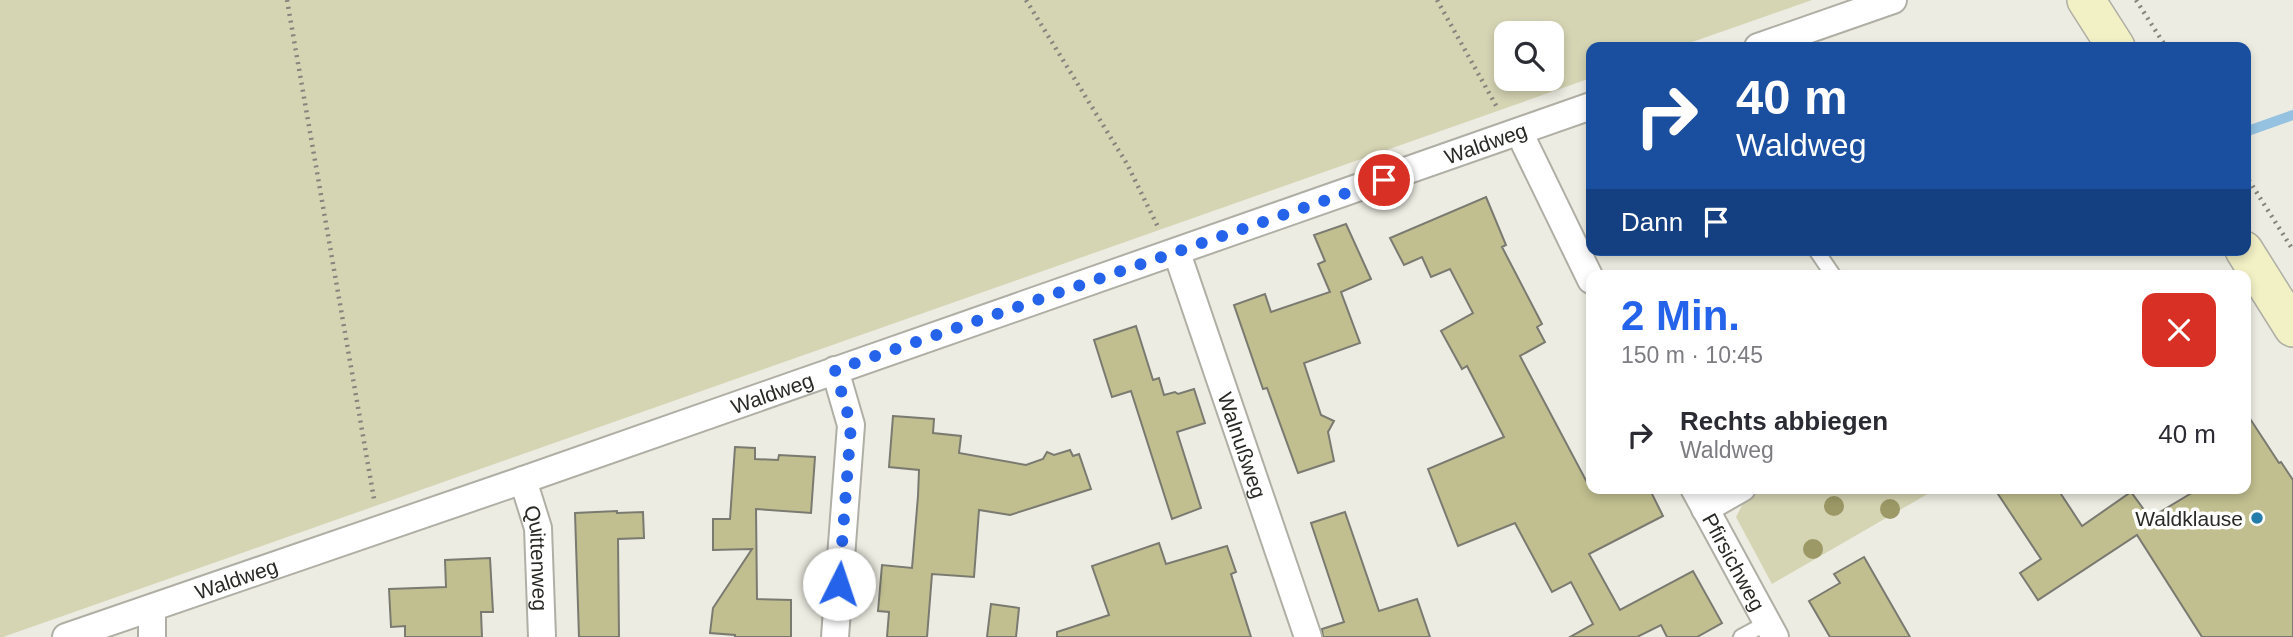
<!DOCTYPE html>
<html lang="de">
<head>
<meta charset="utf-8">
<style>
  body { margin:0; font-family:Helvetica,sans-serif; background:#f2f2f3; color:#2b2b33; height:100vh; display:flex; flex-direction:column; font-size:26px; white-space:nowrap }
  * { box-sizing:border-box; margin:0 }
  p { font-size:23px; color:#7c7c81 }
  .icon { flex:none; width:38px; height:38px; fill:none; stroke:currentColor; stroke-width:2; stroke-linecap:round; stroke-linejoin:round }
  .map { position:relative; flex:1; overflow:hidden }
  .details { position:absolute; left:1586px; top:270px; width:665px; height:224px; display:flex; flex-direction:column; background:#fff; border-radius:14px; box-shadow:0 4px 10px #0003 }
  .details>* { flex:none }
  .top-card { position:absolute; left:1586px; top:42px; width:665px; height:214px; border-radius:14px; box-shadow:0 4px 10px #0003; background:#1a4fa0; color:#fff; overflow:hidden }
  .tools { position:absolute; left:1494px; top:21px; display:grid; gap:14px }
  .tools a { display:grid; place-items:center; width:70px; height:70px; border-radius:14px; background:#fff; box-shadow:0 4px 10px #0003; font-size:35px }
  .pin { position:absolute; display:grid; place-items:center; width:60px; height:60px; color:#fff; margin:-30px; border:4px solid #fff; border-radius:50%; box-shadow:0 2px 7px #0007 }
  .me { position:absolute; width:77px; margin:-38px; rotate:4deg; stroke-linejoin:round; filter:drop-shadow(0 0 5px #0008) }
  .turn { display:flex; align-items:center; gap:24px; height:147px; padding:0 35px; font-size:32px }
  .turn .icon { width:91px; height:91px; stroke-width:2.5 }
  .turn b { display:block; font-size:49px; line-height:60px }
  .then { display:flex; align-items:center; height:66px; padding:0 35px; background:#0003; gap:14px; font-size:26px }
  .round { display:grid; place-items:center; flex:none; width:74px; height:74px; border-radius:14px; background:#f2f2f3 }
  .head { display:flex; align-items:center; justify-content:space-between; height:119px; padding:0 35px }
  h1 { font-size:42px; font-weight:700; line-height:52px; color:#2563eb }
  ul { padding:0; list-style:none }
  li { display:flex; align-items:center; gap:21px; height:91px; padding:0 35px }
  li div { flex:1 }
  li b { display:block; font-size:26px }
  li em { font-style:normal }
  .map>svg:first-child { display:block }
  .green { fill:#d5d4b3; fill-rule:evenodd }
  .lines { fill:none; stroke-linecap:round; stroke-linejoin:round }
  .stream { stroke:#94c2e0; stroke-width:10 }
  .building { fill:#c1bf8f; stroke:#7a7a71; stroke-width:2 }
  .service-casing { stroke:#afafa5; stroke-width:18 }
  .minor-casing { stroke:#afafa5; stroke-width:30 }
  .secondary-casing { stroke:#afafa5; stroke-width:40 }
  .path { stroke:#85857e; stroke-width:4.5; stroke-dasharray:2 5; stroke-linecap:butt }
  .service { stroke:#fff; stroke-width:14 }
  .minor { stroke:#fff; stroke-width:26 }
  .secondary { stroke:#f2f0c5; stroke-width:37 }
  .tree { fill:#9c9966 }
  .route { stroke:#2563eb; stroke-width:12; stroke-dasharray:0 21.6 }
  .poi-dot { fill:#247dab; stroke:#fffffe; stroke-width:2.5 }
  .labels { text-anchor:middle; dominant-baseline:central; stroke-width:7; stroke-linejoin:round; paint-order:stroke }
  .street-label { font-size:21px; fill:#292925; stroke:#fffffe }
  .poi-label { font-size:21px; fill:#292925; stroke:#fffffe; text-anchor:end }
</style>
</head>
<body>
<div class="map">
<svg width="2293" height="637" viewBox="0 0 2293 637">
  <rect width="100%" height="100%" fill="#ecece2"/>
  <g class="green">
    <path d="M0 0H1812L1678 47H1591V78L3 637H0ZM1507 33H1552V79H1507Z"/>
    <polygon points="1761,488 1938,488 1772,584 1736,517 1747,496"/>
  </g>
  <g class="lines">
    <polyline class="stream" points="2245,132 2293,115"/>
  </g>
  <g class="building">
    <polygon points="1486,197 1506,245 1502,247 1542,324 1537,327 1545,342 1520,356 1590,488 1649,488 1663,516 1589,554 1620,610 1693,571 1722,623 1697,637 1667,637 1661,625 1637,637 1570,637 1593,624 1571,582 1552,592 1515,523 1458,546 1428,469 1504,437 1467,366 1462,369 1441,331 1473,313 1450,269 1431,277 1422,257 1404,265 1390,238"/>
    <polygon points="1346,224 1371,279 1341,292 1360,343 1304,363 1321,415 1334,421 1328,432 1334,461 1298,473 1267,388 1263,389 1234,305 1265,294 1271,312 1330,292 1318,264 1325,261 1314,235"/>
    <polygon points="1136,326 1153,380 1159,378 1164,395 1175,392 1178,394 1194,389 1205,423 1177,432 1201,508 1172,519 1131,391 1112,397 1094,340"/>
    <polygon points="2245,411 2279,463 2281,462 2293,480 2293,637 2202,637 2137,535 2038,600 2020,573 2041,559 1994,488 2057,488 2082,526 2131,492 2150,518 2200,488 2245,488"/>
    <polygon points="893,416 934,419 933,433 961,436 959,453 1026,465 1043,459 1047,452 1054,455 1070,450 1073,456 1079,454 1091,489 1010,515 979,510 974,577 932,574 927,637 887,637 889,612 878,611 882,565 912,568 918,496 919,470 889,467"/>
    <polygon points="735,447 755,448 755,459 778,460 779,455 815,457 811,513 756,509 757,599 791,600 791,637 735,637 735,635 710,633 713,608 752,549 713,550 713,519 730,519"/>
    <polygon points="617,511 617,513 643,512 644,538 618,539 619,637 579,637 575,513"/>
    <polygon points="1345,512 1379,611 1417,599 1430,637 1323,637 1322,629 1344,622 1311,523"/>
    <polygon points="1159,543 1166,564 1227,546 1236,572 1231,574 1251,637 1057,637 1057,632 1109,615 1092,566"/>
    <polygon points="1864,557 1910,637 1830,637 1809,601 1840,583 1834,574"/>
    <polygon points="490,558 493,612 481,612 482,637 405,637 405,626 391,627 389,589 446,587 445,560"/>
    <polygon points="991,604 1019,608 1016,637 987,637"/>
  </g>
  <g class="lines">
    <g class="service-casing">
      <g id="service">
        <polyline points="1816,250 1833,275"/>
        <polyline points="1741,637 1767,623"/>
      </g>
    </g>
    <g class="minor-casing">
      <g id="minor">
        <polyline points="1758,47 1893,0"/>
        <polyline points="1519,132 1591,280"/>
        <path id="s1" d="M1177 253 1308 637"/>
        <polyline points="835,370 851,425 835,637"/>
        <path id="s2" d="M523 480 538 528 542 637"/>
        <path id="s3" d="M1694 488 1775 637"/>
        <polyline points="1705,509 1742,488"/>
        <polyline points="152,608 152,637"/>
        <path id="s4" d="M66 637 523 480 1591 106"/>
      </g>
    </g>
    <g class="secondary-casing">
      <g id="secondary">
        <polyline points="2086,0 2116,47"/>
        <polyline points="2244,250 2293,328"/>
      </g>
    </g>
    <g class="path">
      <polyline points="287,0 374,499"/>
      <polyline points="1026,0 1127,164 1158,227"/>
      <polyline points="1437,0 1498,109"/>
      <polyline points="2136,0 2166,47"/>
      <polyline points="2245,174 2293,250"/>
    </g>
    <use href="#service" class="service"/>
    <use href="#minor" class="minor"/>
    <use href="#secondary" class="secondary"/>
  </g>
  <g class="tree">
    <circle cx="1834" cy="506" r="10"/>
    <circle cx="1890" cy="509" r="10"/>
    <circle cx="1813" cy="549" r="10"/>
  </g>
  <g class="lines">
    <polyline class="route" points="839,584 851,425 835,370 1384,180"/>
  </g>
  <circle class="poi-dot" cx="2257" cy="518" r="7"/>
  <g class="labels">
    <g class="street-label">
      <text stroke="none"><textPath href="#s4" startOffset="1503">Waldweg</textPath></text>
      <text stroke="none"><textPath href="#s4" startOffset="747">Waldweg</textPath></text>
      <text stroke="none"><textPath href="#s1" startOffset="203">Walnußweg</textPath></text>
      <text stroke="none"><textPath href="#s2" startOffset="80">Quittenweg</textPath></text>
      <text stroke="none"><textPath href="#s3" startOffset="84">Pfirsichweg</textPath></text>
      <text stroke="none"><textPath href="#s4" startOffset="180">Waldweg</textPath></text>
    </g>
    <g class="poi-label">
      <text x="2243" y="518">Waldklause</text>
    </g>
  </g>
</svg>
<div class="tools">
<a><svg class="icon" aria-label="search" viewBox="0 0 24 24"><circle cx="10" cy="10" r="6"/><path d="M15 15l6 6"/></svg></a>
</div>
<div class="pin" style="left:1384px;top:180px;background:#d93025"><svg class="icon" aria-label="arrive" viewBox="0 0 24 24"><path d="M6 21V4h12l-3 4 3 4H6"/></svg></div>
<svg class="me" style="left:839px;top:584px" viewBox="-20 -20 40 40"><circle r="19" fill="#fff"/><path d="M0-13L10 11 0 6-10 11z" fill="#2563eb"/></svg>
<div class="top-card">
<div class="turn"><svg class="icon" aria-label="right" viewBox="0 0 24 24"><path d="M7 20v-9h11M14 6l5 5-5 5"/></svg><div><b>40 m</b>Waldweg</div></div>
<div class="then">Dann<svg class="icon" aria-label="arrive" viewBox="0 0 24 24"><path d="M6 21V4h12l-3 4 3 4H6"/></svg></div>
</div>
<section class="details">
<div class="head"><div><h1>2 Min.</h1><p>150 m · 10:45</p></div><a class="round" style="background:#d93025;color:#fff"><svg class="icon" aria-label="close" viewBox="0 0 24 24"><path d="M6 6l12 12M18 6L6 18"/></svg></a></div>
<ul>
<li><svg class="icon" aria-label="right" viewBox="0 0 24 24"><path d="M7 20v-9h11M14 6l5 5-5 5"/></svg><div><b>Rechts abbiegen</b><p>Waldweg</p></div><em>40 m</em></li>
</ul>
</section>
</div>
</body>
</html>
